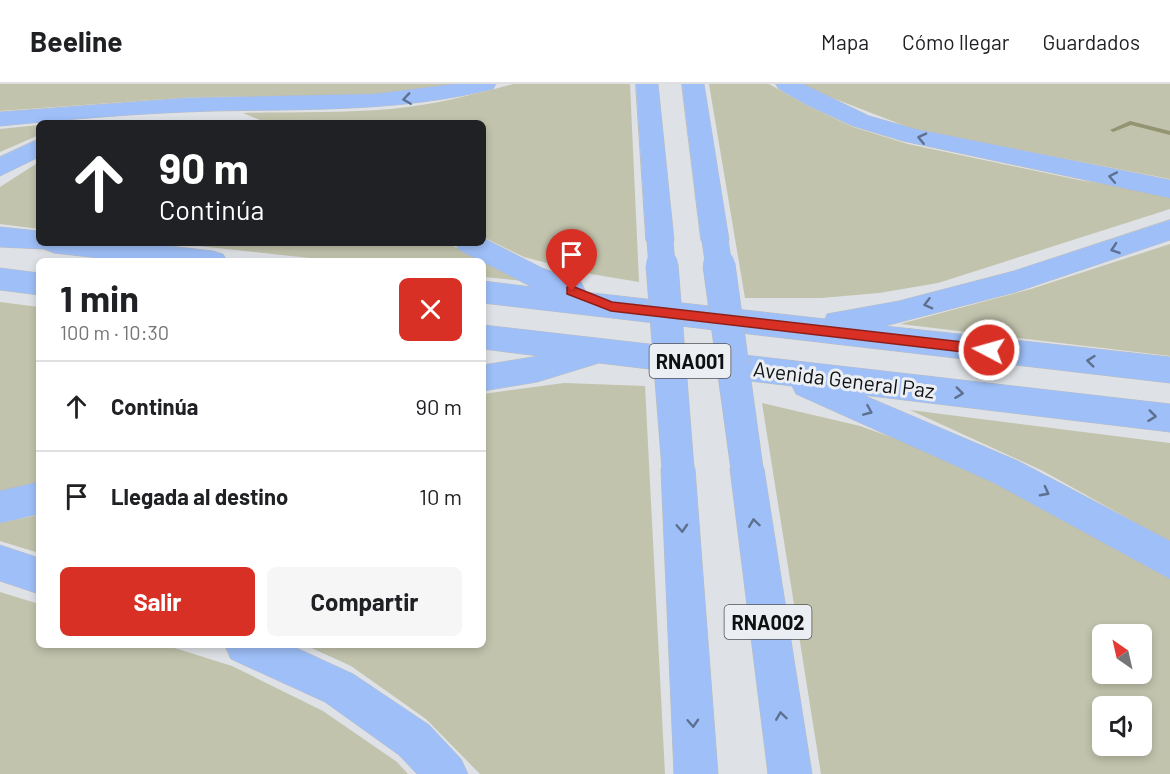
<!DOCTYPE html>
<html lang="es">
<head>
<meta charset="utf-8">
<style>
  body { margin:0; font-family:Barlow,sans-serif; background:#f6f6f6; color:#202124; height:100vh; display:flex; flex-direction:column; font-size:22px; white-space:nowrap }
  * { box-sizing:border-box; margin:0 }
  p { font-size:20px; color:#757577 }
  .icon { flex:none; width:33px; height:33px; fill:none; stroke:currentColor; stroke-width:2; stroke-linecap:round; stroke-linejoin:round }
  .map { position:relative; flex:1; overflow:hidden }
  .drawer { position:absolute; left:36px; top:174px; width:450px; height:390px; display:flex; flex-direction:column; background:#fff; border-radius:9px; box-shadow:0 3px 9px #0003 }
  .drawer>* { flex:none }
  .hud { position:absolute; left:36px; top:36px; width:450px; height:126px; border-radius:9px; box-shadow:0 3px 9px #0003; background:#202124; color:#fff; overflow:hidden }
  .needle { width:39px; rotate:326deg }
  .tools { position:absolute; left:1092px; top:540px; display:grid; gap:12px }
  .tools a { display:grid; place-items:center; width:60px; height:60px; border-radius:9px; background:#fff; box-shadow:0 3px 9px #0003; font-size:30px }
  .pin { position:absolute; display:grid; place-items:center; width:51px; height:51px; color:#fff; margin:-62px -26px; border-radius:50% 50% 50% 0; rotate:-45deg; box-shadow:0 0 6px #0007 }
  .pin .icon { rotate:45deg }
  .me { position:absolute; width:66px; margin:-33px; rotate:276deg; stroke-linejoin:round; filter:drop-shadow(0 0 4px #0008) }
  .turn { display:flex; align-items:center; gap:21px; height:126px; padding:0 24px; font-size:27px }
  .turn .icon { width:78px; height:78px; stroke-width:2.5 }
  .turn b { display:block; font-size:42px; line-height:51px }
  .round { display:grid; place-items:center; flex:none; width:63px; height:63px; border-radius:9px; background:#f6f6f6 }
  .headline { display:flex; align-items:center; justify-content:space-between; height:102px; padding:0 24px }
  h1 { font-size:36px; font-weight:700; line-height:45px }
  .cta { display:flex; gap:12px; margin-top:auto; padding:12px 24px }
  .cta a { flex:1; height:69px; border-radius:9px; background:#d93025; color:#fff; font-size:24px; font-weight:700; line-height:69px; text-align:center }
  .cta a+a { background:#f6f6f6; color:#202124 }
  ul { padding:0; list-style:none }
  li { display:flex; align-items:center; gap:18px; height:90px; padding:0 24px; border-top:2px solid #e0e0e0 }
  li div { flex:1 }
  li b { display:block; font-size:22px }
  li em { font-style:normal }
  header { display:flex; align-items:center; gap:36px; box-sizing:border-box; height:84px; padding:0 30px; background:#fff; border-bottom:2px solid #e0e0e0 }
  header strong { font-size:28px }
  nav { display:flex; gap:33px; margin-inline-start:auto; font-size:21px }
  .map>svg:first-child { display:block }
  .green { fill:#c2c3ac; fill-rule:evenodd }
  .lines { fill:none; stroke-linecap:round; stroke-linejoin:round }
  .stream { fill:#939472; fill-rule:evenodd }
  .highway-casing { stroke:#bcbcbc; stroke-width:1 }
  .highway { fill:#9ebff8; fill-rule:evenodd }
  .highway-bridge-far1-casing { stroke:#bcbcbc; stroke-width:27; stroke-linecap:butt }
  .highway-bridge-casing { stroke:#bcbcbc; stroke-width:33; stroke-linecap:butt }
  .highway-bridge-far1 { stroke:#9ebff8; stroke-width:26 }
  .highway-bridge { stroke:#9ebff8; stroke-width:32 }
  .oneway { stroke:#5e7090 }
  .route { fill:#d93025; stroke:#8d1f18; stroke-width:1.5 }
  .labels { text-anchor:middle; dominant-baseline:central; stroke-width:6; stroke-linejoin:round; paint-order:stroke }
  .shield { fill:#ebeef2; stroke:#515354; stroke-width:1.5 }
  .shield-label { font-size:20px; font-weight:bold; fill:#0f1011 }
  .street-label { font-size:21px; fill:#0f1011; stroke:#ebeef2 }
</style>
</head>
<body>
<header>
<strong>Beeline</strong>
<nav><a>Mapa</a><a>Cómo llegar</a><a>Guardados</a></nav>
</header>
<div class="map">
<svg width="1170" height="690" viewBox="0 0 1170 690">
  <rect width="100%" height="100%" fill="#dee1e5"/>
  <g class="green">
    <polygon points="0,0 456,0 395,9 342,12 194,13 0,27"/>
    <path d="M513 0H630L639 198 585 189 524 173 483 153V39H267L243 29C292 28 341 29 391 25 433 21 473 11 513 0Z"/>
    <polygon points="709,0 769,0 806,21 853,43 908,60 1079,96 1170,110 1170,125 938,199 879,209 821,214 745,214"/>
    <polygon points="803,0 1170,0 1170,95 913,45 817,8"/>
    <polygon points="39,41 39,51 0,68 0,45"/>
    <polygon points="39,78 39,145 0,140 0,103"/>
    <polygon points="171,159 447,159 525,197 483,193 483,177 337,177"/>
    <polygon points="1170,160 1170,272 900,240 1031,205"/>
    <polygon points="0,218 39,223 39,399 0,408"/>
    <polygon points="564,299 645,302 665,690 480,690 426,635 351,582 305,561 483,561 483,310"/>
    <path d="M762 319 860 342 905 358 1031 416 1170 495V690H821ZM1102 550H1142V590H1102ZM1102 622H1142V662H1102Z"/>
    <polygon points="910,326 1170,359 1170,458 1043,387"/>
    <polygon points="39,431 39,469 0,457 0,439"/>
    <polygon points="0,508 39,520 39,561 165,561 232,582 323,627 397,678 408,690 0,690"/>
  </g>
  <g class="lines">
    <polygon class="stream" points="1130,37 1170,47 1170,51 1131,41 1113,48 1110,46"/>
    <g class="highway-casing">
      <g id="highway">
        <path d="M455 0H496L493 5C399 28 309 25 213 27 142 29 71 35 0 42V28L186 14 374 10Z"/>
        <polygon points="636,0 658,0 674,156 670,163 660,166 650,163 646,156"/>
        <polygon points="682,0 704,0 729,156 725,163 715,166 705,163 701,156"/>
        <polygon points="776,0 803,0 869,32 915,45 1170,96 1170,114 903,57 853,42 807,21 779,5"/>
        <polygon points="39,55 39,73 0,92 0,73"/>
        <polygon points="1170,136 1170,156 1016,208 885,242 1170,273 1170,299 483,219 483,197 532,203 459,166 455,159 483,159 483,154 542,184 581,198 585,206 584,208 825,235 827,230 899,217 1014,187"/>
        <polygon points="0,143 39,147 39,159 143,159 213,167 223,170 227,177 125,177 54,169 44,165 0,163"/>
        <polygon points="0,184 39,189 39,211 0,206"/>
        <polygon points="483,241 1170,320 1170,348 863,311 1018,377 1170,457 1170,495 994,399 796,310 792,302 599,279 537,298 483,307 483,281 539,272 483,265"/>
        <polygon points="678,370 690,374 695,385 718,690 674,690 661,385 666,374"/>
        <polygon points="747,370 759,374 764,385 812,690 768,690 730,385 735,374"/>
        <polygon points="39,398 39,430 0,439 0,407"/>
        <polygon points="0,461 39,474 39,510 0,497"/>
        <polygon points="225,561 290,561 353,590 429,641 461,675 468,690 417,690 399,671 325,618 231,575"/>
      </g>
    </g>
    <use href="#highway" class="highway"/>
    <g class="highway-bridge-far1-casing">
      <g id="highway-bridge-far1">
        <polyline points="660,156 662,183"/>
        <polyline points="715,156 719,183"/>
      </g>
    </g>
    <g class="highway-bridge-casing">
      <g id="highway-bridge">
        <polyline points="662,181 678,385"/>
        <polyline points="719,181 747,385"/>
      </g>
    </g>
    <use href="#highway-bridge-far1" class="highway-bridge-far1"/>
    <use href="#highway-bridge" class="highway-bridge"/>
  </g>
  <defs><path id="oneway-chevron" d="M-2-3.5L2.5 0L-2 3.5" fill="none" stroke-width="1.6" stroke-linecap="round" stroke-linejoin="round" transform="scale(1.5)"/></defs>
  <g class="oneway">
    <use href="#oneway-chevron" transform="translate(407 15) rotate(172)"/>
    <use href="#oneway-chevron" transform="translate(922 54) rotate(-167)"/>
    <use href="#oneway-chevron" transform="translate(1113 93) rotate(-169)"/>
    <use href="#oneway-chevron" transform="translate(1115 165) rotate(161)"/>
    <use href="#oneway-chevron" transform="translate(928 220) rotate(165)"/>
    <use href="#oneway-chevron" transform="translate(1091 277) rotate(-174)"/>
    <use href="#oneway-chevron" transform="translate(959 309) rotate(7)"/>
    <use href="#oneway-chevron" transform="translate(868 327) rotate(23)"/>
    <use href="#oneway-chevron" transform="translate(1152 332) rotate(7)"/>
    <use href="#oneway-chevron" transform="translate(1045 408) rotate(28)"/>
    <use href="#oneway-chevron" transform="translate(754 439) rotate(-98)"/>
    <use href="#oneway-chevron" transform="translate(682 444) rotate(87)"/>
    <use href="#oneway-chevron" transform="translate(781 632) rotate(-98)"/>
    <use href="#oneway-chevron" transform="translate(693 639) rotate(87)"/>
  </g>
  <polygon class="route" points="572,202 612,218 989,261 995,266 989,271 611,227 567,210 567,203"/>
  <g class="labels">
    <g class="shield">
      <rect x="649.5" y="260" width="81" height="34" rx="4.5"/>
      <rect x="724.5" y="521" width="87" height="34" rx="4.5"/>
    </g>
    <g class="shield-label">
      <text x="690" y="277">RNA001</text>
      <text x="768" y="538">RNA002</text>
    </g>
    <g class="street-label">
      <text transform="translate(844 295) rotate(7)">Avenida General Paz</text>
    </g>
  </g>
</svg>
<div class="tools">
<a><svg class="needle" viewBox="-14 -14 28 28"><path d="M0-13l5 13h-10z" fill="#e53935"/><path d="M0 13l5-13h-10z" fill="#757577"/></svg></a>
<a><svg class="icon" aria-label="sound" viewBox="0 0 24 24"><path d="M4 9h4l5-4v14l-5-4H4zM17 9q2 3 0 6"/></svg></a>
</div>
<div class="pin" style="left:572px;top:207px;background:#d93025"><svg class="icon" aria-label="arrive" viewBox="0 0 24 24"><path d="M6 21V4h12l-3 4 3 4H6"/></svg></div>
<svg class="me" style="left:989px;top:266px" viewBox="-20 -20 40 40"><circle r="17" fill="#d93025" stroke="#fff" stroke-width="3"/><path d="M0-11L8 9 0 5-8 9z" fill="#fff"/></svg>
<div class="hud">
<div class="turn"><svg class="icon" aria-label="ahead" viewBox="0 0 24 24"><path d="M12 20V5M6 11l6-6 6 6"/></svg><div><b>90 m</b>Continúa</div></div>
</div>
<section class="drawer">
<div class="headline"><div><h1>1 min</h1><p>100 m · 10:30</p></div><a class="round" style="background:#d93025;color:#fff"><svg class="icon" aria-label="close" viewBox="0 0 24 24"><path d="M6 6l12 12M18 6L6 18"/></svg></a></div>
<ul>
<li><svg class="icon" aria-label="ahead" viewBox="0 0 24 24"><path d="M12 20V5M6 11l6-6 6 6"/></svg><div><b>Continúa</b></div><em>90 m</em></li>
<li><svg class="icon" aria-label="arrive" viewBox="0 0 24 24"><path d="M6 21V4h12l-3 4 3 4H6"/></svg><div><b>Llegada al destino</b></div><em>10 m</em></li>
</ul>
<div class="cta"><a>Salir</a><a>Compartir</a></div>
</section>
</div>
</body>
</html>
